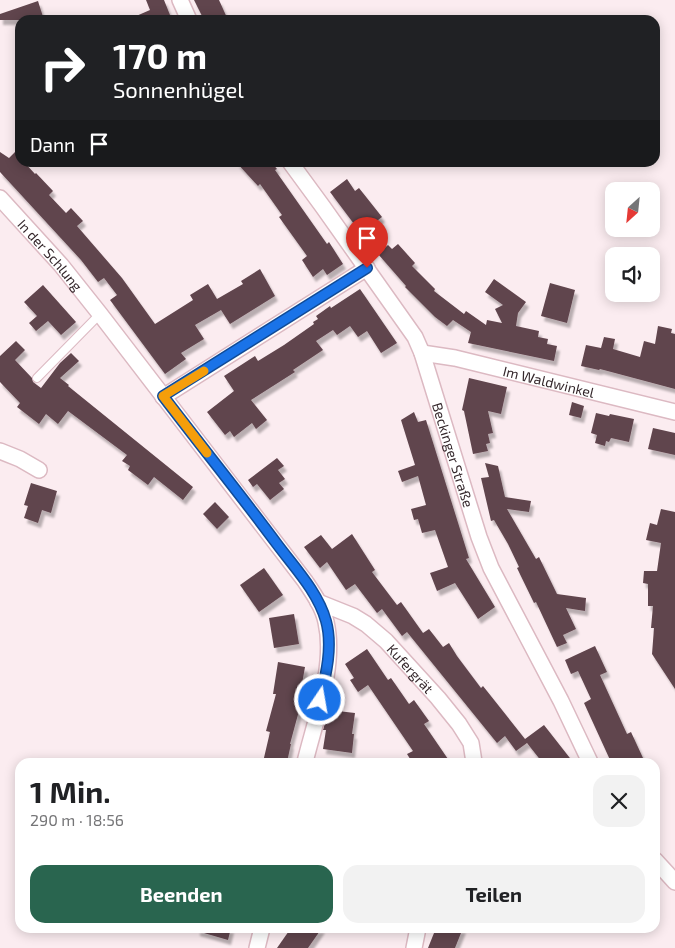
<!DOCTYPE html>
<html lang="de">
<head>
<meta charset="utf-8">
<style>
  body { margin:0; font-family:"Exo 2",sans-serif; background:#f2f2f2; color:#202124; height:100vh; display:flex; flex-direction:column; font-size:19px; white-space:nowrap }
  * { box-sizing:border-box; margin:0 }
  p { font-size:16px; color:#757577 }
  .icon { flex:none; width:28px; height:28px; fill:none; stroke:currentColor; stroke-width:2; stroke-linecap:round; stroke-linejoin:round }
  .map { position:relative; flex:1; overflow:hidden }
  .details { position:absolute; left:15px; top:758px; width:645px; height:175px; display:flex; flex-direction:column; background:#fff; border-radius:15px; box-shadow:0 2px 12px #0003 }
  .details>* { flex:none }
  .banner { position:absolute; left:15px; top:15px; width:645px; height:152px; border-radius:15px; box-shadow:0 2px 12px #0003; background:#202124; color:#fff; overflow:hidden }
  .needle { width:32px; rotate:207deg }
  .tools { position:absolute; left:605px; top:182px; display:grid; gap:10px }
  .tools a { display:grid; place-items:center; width:55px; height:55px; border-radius:10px; background:#fff; box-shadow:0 2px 12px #0003; font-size:25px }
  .pin { position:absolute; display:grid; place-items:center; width:42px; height:42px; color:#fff; margin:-51px -21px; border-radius:50% 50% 50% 0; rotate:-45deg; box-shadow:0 0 5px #0007 }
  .pin .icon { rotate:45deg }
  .me { position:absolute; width:55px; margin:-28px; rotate:12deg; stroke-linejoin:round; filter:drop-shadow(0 0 4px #0008) }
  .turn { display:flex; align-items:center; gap:18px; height:105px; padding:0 15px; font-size:22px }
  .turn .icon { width:65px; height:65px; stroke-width:2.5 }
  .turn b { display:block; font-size:35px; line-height:42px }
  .then { display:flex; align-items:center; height:48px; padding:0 15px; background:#0003; gap:10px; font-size:19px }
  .round { display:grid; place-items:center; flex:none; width:52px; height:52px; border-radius:15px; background:#f2f2f2 }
  .summary { display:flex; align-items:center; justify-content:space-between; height:85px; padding:0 15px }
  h1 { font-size:30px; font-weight:700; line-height:38px }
  .primary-button { display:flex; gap:10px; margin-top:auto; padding:10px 15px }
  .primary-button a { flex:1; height:58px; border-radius:15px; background:#29654f; color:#fff; font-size:20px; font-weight:700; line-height:58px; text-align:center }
  .primary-button a+a { background:#f2f2f2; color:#202124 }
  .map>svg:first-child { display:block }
  .building { fill:#61454d; filter:url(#shadow) }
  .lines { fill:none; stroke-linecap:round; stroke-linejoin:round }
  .lane-casing { stroke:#dcb9c2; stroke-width:10 }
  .street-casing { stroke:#dcb9c2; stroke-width:18 }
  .lane { stroke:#fff; stroke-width:8 }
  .street { stroke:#fff; stroke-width:15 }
  .route-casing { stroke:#114b97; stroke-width:12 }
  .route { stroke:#1a73e8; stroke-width:9 }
  .slow { stroke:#f59e0b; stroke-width:9 }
  .labels { text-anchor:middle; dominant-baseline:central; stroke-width:5; stroke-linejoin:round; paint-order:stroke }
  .street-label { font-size:14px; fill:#34272b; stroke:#fff }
</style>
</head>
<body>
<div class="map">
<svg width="675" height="948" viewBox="0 0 675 948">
  <defs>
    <filter id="shadow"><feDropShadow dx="3" dy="5" stdDeviation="1" flood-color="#0004"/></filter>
  </defs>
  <rect width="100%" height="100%" fill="#fbecf0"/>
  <g class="building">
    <polygon points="146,0 164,0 172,20 127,20 150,10"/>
    <polygon points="194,0 219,0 228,20 204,20"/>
    <polygon points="38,1 44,20 0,20 0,14"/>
    <polygon points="0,152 9,158 15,152 20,158 20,162 24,162 35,174 36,173 53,191 49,195 66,213 71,208 83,221 77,226 122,278 155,324 193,300 190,295 208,284 217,299 243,284 241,281 260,269 275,296 230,324 221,310 195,325 204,339 181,353 186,359 165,374 110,300 117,295 104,278 98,282 81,260 0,172"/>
    <polygon points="236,162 271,162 277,169 275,170 327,244 329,242 343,264 327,275 323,269 313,277 302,260 307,256 279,217 282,215 260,184 258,186"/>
    <polygon points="347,179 355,191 359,188 382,217 359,235 352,226 354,224 330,192"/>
    <polygon points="398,244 415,263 412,266 435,289 434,291 464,314 466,311 486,325 487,320 502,323 495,309 503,305 485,292 494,279 526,302 518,313 516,326 539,331 538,337 548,339 547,344 557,346 554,361 468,343 471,332 453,320 447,326 435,317 405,287 406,286 378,254 388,245 392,249"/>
    <polygon points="550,283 575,290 567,323 541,316"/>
    <polygon points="43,285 76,322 61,335 48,321 36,331 29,323 37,316 24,302"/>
    <polygon points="360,289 397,343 381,353 367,331 358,337 350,326 337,335 333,330 316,341 323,350 293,370 295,372 251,400 267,420 256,429 252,423 234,437 230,431 225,435 207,412 234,391 224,376 255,356 258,361 284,345 314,324 313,322 318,319 316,316 330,306 331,308"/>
    <polygon points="658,326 672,329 671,333 675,334 675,389 600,369 599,370 581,366 586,345 601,348 604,337 615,339 613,349 640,357 644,341 655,344"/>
    <polygon points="16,341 25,350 15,360 32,378 33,382 41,388 60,363 71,353 79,361 60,378 69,385 68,386 193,487 183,500 154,477 148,485 128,470 130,466 122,461 127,455 68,411 58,424 46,414 39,424 17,407 20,403 0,382 0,356"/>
    <polygon points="469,378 507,387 501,414 488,411 493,433 488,434 490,443 486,444 488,451 473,454 464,411 462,410"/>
    <polygon points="572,402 584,406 581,418 569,415"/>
    <polygon points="414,412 418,422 426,420 469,558 466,559 495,607 478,619 455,583 437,591 430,573 448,567 435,530 422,533 418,519 414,520 411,509 426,505 418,476 402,482 398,471 415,465 401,420"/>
    <polygon points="596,413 609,416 610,414 634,419 629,442 611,438 609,442 606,441 605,446 595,443 597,435 591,433"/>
    <polygon points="653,428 675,433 675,455 648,449"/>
    <polygon points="277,458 284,466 278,470 285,479 279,483 284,489 270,500 257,484 253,487 248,480"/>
    <polygon points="485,463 498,466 505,497 531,501 529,512 507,509 536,559 539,557 557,594 586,598 585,611 566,608 576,629 563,635 567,643 557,647 536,602 534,603 517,568 519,567 508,544 494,520 491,521 481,478 489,477"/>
    <polygon points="31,483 57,491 51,513 42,510 38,523 24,518 28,506 24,505"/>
    <polygon points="215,502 229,517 217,529 203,514"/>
    <polygon points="661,509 675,512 675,689 652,654 654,628 651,628 653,606 648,606 648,584 643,583 644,571 657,571 661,543 646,540 650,523 657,525"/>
    <polygon points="352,534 375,570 372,572 397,605 401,602 423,633 429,629 443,647 449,643 457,656 481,688 483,686 525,739 544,725 573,762 542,762 527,743 516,751 505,736 497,743 407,632 402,636 382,609 377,613 355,584 346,590 327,562 320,568 304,547 321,535 332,549"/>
    <polygon points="264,568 283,595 259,612 240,585"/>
    <polygon points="294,614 299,644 274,648 269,618"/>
    <polygon points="595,646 607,672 600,675 627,734 631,732 643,758 631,762 611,762 584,703 591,699 578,671 571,674 565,660"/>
    <polygon points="367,649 388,680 391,678 409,704 414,700 429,721 424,724 450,762 412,762 407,754 413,751 368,685 358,692 350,680 354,678 345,664"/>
    <polygon points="278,662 305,667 298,706 300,707 290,744 291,744 287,762 263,762 270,732 266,731 276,694 273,694"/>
    <polygon points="329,710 355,713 352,734 354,734 352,753 323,749 326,730 323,730"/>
    <polygon points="197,928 231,928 228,940 197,931"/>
    <polygon points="291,928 322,928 308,948 277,948"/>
    <polygon points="436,928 463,928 455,948 428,948"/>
  </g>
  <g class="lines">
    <g class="lane-casing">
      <polyline id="lane" points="37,378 100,314"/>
    </g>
    <g class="street-casing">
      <g id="street">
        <polyline points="180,0 189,20"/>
        <path id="s1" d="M290 162 323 207 415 337 422 353 479 537 491 568 561 701 590 762"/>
        <path id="s2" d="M0 198 61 265 100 314 305 581C313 593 323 607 326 622 336 665 315 721 305 762"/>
        <path id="s3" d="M422 353 455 358 675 412"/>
        <polyline points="163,397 367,268"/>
        <polyline points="0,451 20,459 39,470"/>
        <path id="s4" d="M318 602 353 616 366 624 386 641 438 698 459 724 471 743 474 762"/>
        <polyline points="655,860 675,882"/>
        <polyline points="257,948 262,928"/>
        <polyline points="414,948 418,928"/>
      </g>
    </g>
    <use href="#lane" class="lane"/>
    <use href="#street" class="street"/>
  </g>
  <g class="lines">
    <g class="route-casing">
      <path id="route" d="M320 700C326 675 333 646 326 621 318 592 294 567 277 544 240 494 201 446 163 396L367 268"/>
    </g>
    <use href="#route" class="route"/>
    <polyline class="slow" points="204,371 163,396 207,453"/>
  </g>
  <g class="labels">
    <g class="street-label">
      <text stroke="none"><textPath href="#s2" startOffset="76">In der Schlung</textPath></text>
      <text stroke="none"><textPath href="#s3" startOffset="130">Im Waldwinkel</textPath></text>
      <text stroke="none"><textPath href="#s1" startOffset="339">Beckinger Straße</textPath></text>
      <text stroke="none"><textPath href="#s4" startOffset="116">Kufergrät</textPath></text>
    </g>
  </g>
</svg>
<div class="tools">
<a><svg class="needle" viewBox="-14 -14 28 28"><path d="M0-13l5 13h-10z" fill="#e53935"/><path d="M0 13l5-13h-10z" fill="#757577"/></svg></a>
<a><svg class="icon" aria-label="sound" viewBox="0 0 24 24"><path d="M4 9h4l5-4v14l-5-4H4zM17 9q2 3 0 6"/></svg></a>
</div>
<div class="pin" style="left:367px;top:268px;background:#d93025"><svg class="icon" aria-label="arrive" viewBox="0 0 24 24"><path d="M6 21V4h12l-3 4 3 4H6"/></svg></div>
<svg class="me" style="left:320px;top:700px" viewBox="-20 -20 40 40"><circle r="17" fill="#1a73e8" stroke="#fff" stroke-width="3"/><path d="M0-11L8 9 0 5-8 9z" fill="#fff"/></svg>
<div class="banner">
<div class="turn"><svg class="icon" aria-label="right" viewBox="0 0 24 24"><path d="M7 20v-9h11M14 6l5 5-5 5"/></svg><div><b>170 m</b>Sonnenhügel</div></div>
<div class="then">Dann<svg class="icon" aria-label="arrive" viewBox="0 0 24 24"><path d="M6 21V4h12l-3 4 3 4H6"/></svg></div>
</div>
<section class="details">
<div class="summary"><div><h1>1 Min.</h1><p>290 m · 18:56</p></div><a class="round"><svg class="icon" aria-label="close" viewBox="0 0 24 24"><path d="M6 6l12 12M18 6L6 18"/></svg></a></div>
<div class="primary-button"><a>Beenden</a><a>Teilen</a></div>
</section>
</div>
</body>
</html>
